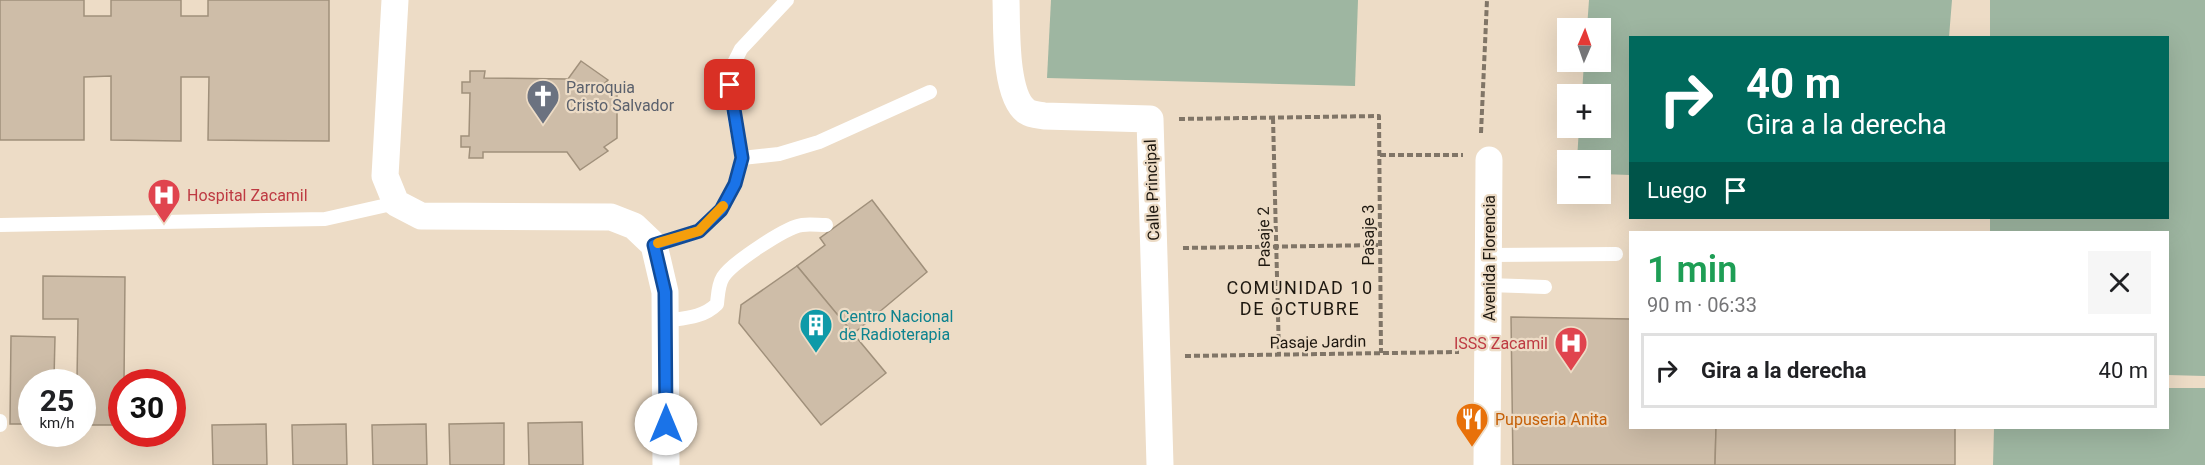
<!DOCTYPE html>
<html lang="es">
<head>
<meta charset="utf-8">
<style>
  body { margin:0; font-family:Roboto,sans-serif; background:#f6f6f6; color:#202124; height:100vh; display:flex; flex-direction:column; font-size:22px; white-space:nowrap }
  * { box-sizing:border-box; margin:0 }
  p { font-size:20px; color:#757577 }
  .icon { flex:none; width:33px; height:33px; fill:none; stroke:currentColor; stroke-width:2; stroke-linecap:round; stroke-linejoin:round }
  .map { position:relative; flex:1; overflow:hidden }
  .side { position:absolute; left:1629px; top:231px; width:540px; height:198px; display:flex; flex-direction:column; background:#fff; border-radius:0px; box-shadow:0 6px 24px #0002 }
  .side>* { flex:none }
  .top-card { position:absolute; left:1629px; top:36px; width:540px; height:183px; border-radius:0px; box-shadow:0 6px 24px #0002; background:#00695c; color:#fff; overflow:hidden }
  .needle { width:39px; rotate:2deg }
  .fabs { position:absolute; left:1557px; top:18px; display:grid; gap:12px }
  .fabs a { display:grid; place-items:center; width:54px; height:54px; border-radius:0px; background:#fff; box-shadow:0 6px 24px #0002; font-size:30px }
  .speed { position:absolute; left:18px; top:369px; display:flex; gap:12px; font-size:30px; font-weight:700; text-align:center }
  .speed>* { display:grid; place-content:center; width:78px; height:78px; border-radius:50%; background:#fff; box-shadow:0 6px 24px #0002; line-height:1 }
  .speed small { font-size:15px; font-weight:400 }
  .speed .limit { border:9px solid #d22; background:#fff; color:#111 }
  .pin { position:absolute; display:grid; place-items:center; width:51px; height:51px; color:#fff; margin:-26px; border-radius:12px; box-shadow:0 3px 9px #0006 }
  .me { position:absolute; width:66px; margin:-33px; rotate:0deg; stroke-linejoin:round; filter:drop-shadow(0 0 4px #0008) }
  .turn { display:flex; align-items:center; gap:21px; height:126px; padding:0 18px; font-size:27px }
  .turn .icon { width:78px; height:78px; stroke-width:2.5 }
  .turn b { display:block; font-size:42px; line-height:51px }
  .then { display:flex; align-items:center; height:57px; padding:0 18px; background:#0003; gap:12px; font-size:22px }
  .round { display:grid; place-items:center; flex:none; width:63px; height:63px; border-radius:0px; background:#f6f6f6 }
  .overview { display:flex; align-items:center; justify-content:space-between; height:102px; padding:0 18px }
  h1 { font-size:36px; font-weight:600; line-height:45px; color:#1e9e55 }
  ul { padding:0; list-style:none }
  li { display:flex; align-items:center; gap:18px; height:75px; margin:0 12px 9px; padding:0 6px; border:3px solid #e0e0e0; border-radius:0px }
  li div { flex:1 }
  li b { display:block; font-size:22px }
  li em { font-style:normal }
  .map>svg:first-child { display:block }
  .green { fill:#9eb6a1 }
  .building { fill:#cebda8; stroke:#a0907b; stroke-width:1.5 }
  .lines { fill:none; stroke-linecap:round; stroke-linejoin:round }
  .path { stroke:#807567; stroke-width:4; stroke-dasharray:6 3; stroke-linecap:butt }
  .service { stroke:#fff; stroke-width:14 }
  .minor { stroke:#fff; stroke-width:27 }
  .route-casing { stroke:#114b97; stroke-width:15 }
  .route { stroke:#1a73e8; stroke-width:10 }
  .slow { stroke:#f59e0b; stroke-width:10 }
  .labels { text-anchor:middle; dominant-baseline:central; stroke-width:4.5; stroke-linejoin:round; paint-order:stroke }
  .worship-label { font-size:16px; fill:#5b616d; stroke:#eddcc6; text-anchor:start }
  .street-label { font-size:16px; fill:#1e1810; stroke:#eddcc6 }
  .health-label { font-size:16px; fill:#be3a42; stroke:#eddcc6; text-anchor:start }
  .culture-label { font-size:16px; fill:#0d838f; stroke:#eddcc6; text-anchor:start }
  .food-label { font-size:16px; fill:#c56008; stroke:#eddcc6; text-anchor:start }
  .neighbourhood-label { font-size:18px; letter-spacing:1.5px; fill:#1e1810; stroke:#eddcc6 }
</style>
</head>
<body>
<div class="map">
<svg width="2205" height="465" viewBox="0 0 2205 465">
  <rect width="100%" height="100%" fill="#eddcc6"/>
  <g class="green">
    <polygon points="1051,0 1358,0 1355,86 1047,78"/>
    <polygon points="1589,0 1952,0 1949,37 1630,38 1630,175 1601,174 1600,160 1577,160 1579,128 1600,128 1600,94 1582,94 1584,62 1600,62 1600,28 1587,28"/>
    <polygon points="1990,0 2205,0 2205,376 2168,375 2168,232 1990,232 1990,218 2168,218 2168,38 1990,37"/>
    <polygon points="2168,388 2205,388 2205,465 1993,465 1994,428 2168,428"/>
  </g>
  <g class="building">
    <polygon points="0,0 84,0 84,16 111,16 111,0 181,0 181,16 208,16 208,0 329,0 329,141 208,140 209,77 181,77 181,141 111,140 111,76 84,77 84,140 0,140"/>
    <polygon points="581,61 608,80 605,83 617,92 617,138 604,147 608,151 580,170 567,152 483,152 483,158 469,158 470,147 461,147 461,136 469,136 470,93 462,93 462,82 470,82 470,71 485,71 484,78 568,79"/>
    <polygon points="872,200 927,272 853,334 797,266 825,245 820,238"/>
    <polygon points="797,266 886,373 821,425 739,323 741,305"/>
    <polygon points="43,276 125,277 124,382 122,382 122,425 82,425 82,382 32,382 32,424 10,424 11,336 55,337 54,379 77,379 78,319 43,319"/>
    <polygon points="1511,317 1630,319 1630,428 1716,428 1715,465 1513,465"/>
    <polygon points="582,422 583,465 529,465 528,423"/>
    <polygon points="504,423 504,465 450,465 449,424"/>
    <polygon points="266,424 267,465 213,465 212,425"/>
    <polygon points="346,424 347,465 293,465 292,425"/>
    <polygon points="426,424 427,465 373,465 372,425"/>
    <polygon points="1716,428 1955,428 1955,465 1715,465"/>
  </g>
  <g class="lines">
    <g class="path">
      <polyline points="1273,118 1279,355"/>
      <polyline points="1179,119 1379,116 1381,353"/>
      <polyline points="1481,133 1487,0"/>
      <polyline points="1380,155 1463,155"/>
      <polyline points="1183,248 1380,245"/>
      <polyline points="1185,356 1459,352"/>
    </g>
    <g class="service">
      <polyline points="742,158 779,154 819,142 930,92"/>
      <polyline points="0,225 325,219 396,203"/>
      <polyline points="654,245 699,231 721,210 735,184 742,158 731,98 729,73 741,49 787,0"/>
      <polyline points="1489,255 1616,254"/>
      <polyline points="1488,285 1545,287"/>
      <path d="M665 321C684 318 703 318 717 304 718 295 718 285 723 277 732 263 786 227 802 225 809 224 818 225 826 225"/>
      <polyline points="0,421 0,425"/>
    </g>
    <g class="minor">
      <polyline points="395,0 385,176 396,203 421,216 611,217 634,226 654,245 665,292 666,465"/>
      <path d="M1006 0C1007 26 1004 94 1026 111 1032 115 1038 115 1044 116L1150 119 1160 465"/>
      <polyline points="1487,465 1489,160"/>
    </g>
  </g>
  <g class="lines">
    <g class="route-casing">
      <polyline id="route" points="666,424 665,292 654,245 699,231 721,210 735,184 742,158 730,85"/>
    </g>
    <use href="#route" class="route"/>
    <polyline class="slow" points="658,243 699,231 723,206"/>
  </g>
  <defs>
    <g id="church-pin" transform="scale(1.725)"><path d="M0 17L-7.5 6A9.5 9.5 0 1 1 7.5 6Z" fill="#6b7280" stroke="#eddcc6"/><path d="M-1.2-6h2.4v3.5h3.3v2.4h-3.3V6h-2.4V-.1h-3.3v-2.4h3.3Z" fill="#fff"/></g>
    <g id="hospital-pin" transform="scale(1.725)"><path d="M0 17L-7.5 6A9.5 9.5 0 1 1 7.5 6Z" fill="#e0444e" stroke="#eddcc6"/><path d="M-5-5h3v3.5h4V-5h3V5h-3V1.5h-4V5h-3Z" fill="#fff"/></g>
    <g id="building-pin" transform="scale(1.725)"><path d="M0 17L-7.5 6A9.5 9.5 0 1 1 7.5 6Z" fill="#0f9aa8" stroke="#eddcc6"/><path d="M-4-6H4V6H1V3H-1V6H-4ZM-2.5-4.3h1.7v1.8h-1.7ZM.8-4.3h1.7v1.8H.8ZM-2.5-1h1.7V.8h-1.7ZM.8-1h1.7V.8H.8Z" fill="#fff"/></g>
    <g id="restaurant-pin" transform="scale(1.725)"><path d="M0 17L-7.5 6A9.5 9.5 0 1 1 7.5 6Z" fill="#e8710a" stroke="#eddcc6"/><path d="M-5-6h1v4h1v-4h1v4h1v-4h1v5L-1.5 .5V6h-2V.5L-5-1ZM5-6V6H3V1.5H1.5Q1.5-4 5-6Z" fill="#fff"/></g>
  </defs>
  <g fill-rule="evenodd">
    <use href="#church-pin" x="543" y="96"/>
    <use href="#hospital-pin" x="164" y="195"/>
    <use href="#building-pin" x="816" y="325"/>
    <use href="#hospital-pin" x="1571" y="343"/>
    <use href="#restaurant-pin" x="1472" y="419"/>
  </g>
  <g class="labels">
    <g class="worship-label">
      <text x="566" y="87">Parroquia<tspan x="566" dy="18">Cristo Salvador</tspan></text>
    </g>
    <g class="street-label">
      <text transform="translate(1152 190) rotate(-92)">Calle Principal</text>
      <text transform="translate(1368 235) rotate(-90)">Pasaje 3</text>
      <text transform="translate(1264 237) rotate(-91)">Pasaje 2</text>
      <text transform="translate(1489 258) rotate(-90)">Avenida Florencia</text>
      <text transform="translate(1318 342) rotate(-1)">Pasaje Jardin</text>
    </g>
    <g class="health-label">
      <text x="187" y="195">Hospital Zacamil</text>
      <text x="1548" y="343" text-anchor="end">ISSS Zacamil</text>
    </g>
    <g class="culture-label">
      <text x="839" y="316">Centro Nacional<tspan x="839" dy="18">de Radioterapia</tspan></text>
    </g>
    <g class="food-label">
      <text x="1495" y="419">Pupuseria Anita</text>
    </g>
    <g class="neighbourhood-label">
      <text x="1300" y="287">COMUNIDAD 10<tspan x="1300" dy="21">DE OCTUBRE</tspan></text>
    </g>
  </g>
</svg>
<div class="fabs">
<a><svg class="needle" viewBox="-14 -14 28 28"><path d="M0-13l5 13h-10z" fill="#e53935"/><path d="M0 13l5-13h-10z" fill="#757577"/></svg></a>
<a>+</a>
<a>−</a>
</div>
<div class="speed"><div>25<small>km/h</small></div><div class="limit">30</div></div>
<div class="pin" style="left:730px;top:85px;background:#d93025"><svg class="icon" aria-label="arrive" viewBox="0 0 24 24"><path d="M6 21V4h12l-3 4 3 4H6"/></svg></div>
<svg class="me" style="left:666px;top:424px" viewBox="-20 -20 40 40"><circle r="19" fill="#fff"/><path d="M0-13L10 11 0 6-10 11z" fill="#1a73e8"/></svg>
<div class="top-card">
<div class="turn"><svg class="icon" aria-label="right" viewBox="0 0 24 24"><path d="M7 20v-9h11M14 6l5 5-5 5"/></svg><div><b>40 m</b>Gira a la derecha</div></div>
<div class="then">Luego<svg class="icon" aria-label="arrive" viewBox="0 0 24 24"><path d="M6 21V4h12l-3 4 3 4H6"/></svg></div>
</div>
<section class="side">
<div class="overview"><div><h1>1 min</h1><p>90 m · 06:33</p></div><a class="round"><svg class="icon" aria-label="close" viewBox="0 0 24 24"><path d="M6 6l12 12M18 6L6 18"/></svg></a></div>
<ul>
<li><svg class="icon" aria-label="right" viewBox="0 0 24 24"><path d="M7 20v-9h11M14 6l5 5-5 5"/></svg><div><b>Gira a la derecha</b></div><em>40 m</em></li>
</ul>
</section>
</div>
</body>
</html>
